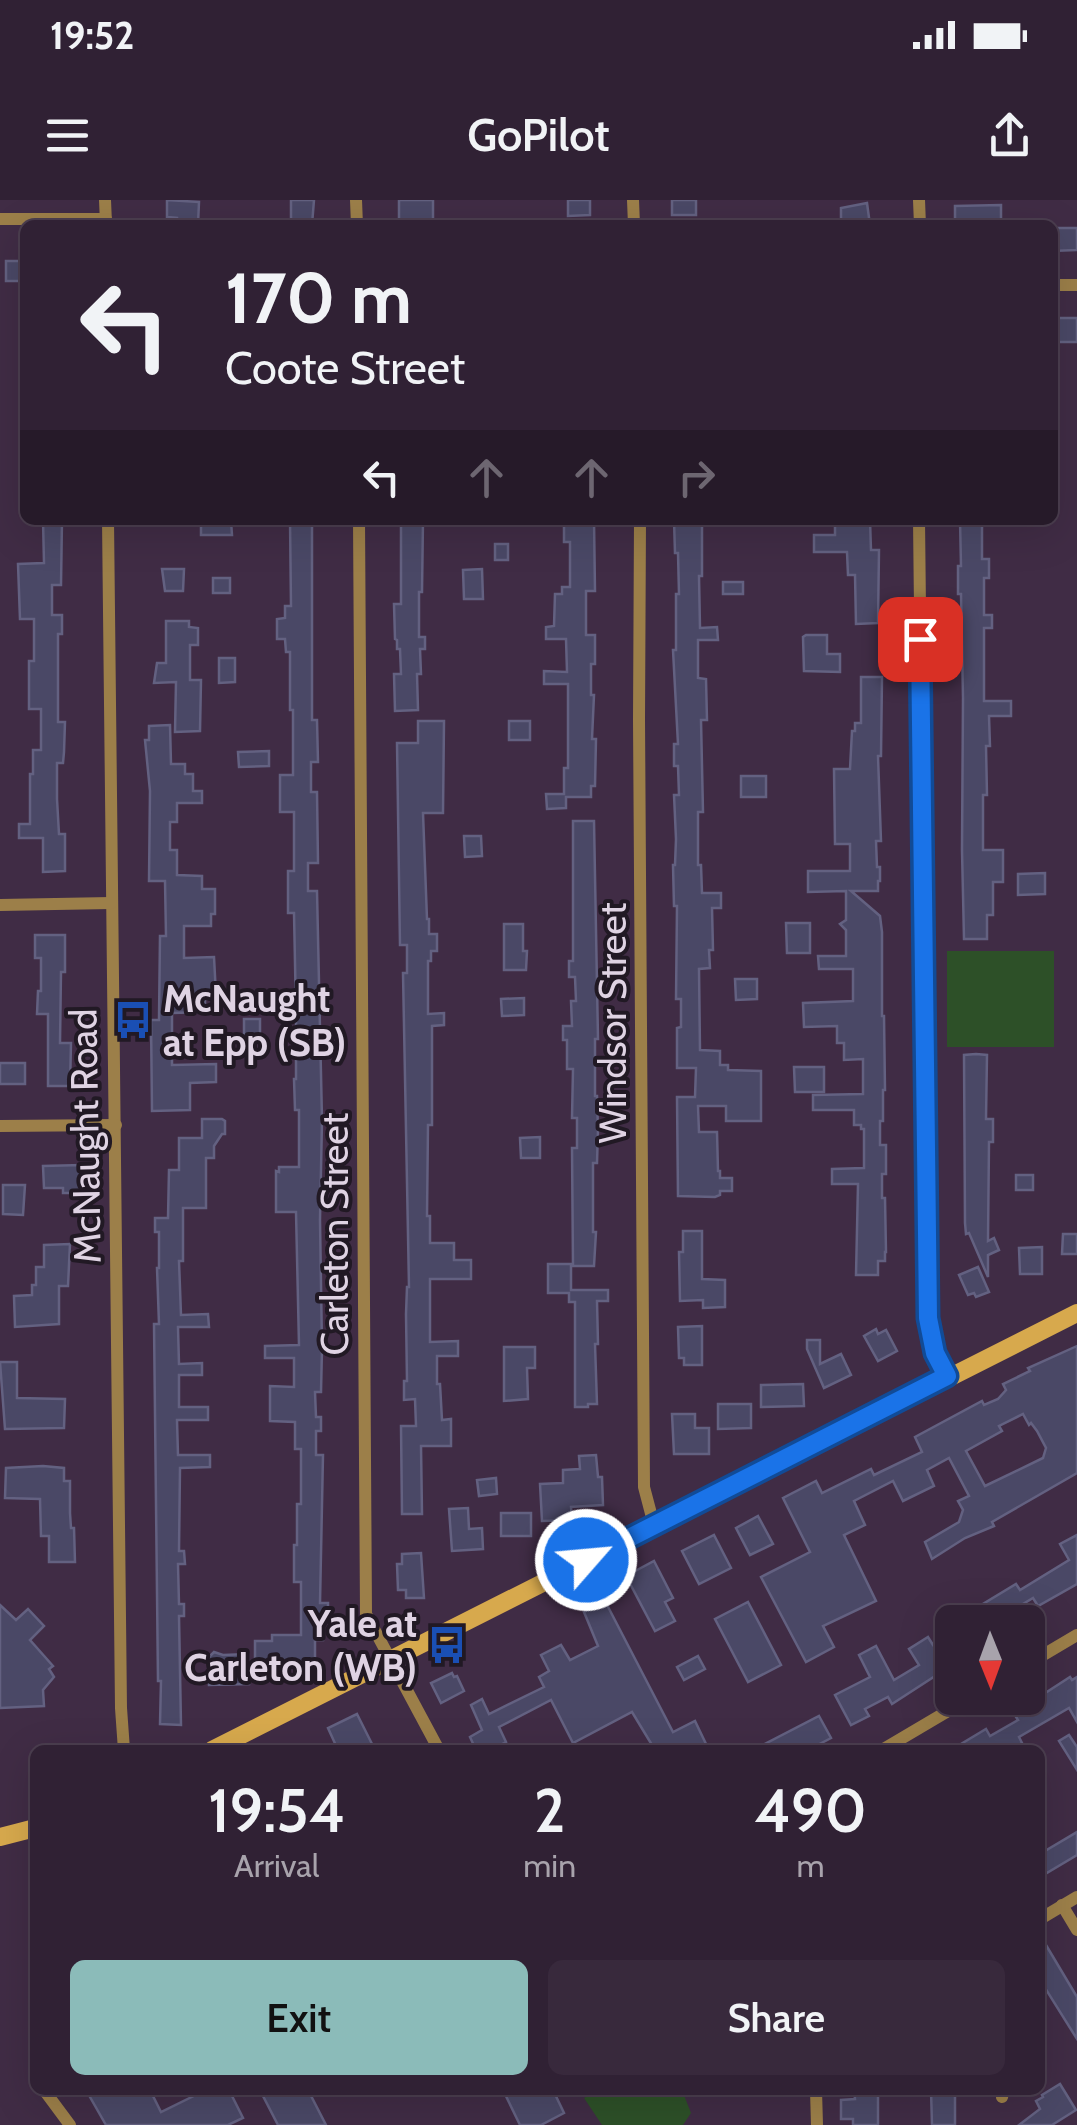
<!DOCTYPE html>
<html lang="en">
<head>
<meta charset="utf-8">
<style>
  body { margin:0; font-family:Cabin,sans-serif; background:#38293c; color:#f1f3f6; height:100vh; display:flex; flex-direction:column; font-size:38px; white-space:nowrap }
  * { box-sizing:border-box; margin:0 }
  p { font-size:32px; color:#a8a3ac }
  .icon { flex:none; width:55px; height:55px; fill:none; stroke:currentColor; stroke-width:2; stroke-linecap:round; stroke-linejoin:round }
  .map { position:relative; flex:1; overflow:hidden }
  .side { position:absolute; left:30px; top:1545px; width:1015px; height:350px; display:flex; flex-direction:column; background:#302134; border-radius:15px; box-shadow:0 10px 40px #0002,0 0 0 2px #4b3e4f }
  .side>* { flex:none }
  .guide { position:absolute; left:20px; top:20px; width:1038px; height:305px; border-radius:15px; box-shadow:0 10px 40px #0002,0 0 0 2px #4b3e4f; background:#302134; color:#f1f3f6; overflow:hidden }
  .needle { width:65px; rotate:179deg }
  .buttons { position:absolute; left:935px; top:1405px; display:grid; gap:20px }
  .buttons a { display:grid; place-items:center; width:110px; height:110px; border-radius:15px; background:#302134; box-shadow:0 10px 40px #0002,0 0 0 2px #4b3e4f; font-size:50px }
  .pin { position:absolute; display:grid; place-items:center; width:85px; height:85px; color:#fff; margin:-42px; border-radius:20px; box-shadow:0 5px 15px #0006 }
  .me { position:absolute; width:110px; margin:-55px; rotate:63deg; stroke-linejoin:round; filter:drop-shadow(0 0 8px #0008) }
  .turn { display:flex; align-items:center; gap:35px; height:210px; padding:0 40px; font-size:45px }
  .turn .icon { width:130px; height:130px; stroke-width:2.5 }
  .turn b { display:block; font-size:70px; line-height:85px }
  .lanes { display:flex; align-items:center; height:95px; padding:0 40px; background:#0003; justify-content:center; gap:50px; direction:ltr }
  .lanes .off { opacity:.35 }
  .eta { display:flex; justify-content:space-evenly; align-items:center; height:170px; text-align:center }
  .eta b { font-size:60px; font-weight:600; line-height:70px }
  .cta { display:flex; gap:20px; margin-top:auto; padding:20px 40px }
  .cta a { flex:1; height:115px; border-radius:15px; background:#8bbbb9; color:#111; font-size:40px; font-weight:600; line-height:115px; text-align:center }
  .cta a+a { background:#38293c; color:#f1f3f6 }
  .status { display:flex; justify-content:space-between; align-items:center; height:70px; padding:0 50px; background:#302134; direction:ltr }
  .status svg { height:28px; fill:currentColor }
  header { display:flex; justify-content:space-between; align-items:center; height:130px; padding:0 40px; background:#302134; font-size:45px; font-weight:600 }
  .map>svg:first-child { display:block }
  .green { fill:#2d5028 }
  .building { fill:#4a4866; stroke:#636181; stroke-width:2.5; fill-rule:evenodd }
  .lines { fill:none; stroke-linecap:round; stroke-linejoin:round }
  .minor { stroke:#9c7f49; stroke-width:12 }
  .secondary { stroke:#d7a94d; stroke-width:18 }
  .route-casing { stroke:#114b97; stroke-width:25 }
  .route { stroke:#1a73e8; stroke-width:18 }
  .labels { text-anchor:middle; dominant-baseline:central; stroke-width:8; stroke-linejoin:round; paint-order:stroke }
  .poi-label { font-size:38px; font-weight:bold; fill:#dfd3e3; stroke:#211924; text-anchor:start }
  .street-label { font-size:38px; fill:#dfd3e3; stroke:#211924 }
</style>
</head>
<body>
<div class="status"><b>19:52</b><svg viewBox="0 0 49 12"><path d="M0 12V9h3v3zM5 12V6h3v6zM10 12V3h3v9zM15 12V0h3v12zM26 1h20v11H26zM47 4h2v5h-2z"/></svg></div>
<header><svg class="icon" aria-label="menu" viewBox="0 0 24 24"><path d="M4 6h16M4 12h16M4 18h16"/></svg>GoPilot<svg class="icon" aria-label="share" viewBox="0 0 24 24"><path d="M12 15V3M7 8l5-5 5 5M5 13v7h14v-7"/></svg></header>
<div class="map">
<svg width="1077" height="1925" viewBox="0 0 1077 1925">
  <rect width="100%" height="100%" fill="#402c45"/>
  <g class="green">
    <rect x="947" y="751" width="107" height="96"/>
    <polygon points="599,1890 682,1890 691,1913 683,1925 602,1925 584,1898"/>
  </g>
  <g class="building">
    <polygon points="167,0 199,2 198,25 177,25 177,18 167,17"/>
    <polygon points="291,0 314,0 312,25 294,25 294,22 291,22"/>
    <rect x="399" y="0" width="34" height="25"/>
    <polygon points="568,0 590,0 590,15 568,16"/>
    <rect x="672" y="0" width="24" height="15"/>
    <polygon points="867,3 870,25 841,24 841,8"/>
    <polygon points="1001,5 1001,25 955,25 955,6"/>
    <polygon points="1052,28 1077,28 1077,50 1052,51"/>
    <rect x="6" y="61" width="19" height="20"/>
    <polygon points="1054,118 1077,118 1077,142 1052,142"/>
    <polygon points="43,320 62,320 61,385 52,385 52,415 62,415 62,434 58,434 58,522 65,522 64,552 63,563 57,563 57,599 59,634 65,634 65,671 43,672 43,638 19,638 19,624 30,624 30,574 33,574 33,550 41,550 41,509 29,509 29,461 34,461 34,419 20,419 18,364 44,363"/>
    <polygon points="290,320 312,320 312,520 317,520 318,562 311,562 311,592 317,592 318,663 308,663 308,691 317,691 322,920 320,1020 322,1148 321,1192 315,1192 316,1217 321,1217 321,1231 316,1231 316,1255 323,1255 320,1403 328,1403 328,1420 323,1420 323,1440 315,1440 315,1462 255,1462 255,1441 272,1441 272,1435 301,1435 301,1382 294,1382 294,1345 297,1345 297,1304 301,1304 301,1249 295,1249 295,1222 270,1221 270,1186 294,1187 294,1158 265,1158 265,1146 299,1145 296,1012 276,1012 276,971 279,972 279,967 299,967 299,910 295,910 294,879 296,879 296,813 294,713 288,713 288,671 294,671 294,612 280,612 280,575 293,575 293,510 290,510 290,452 286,452 285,439 277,439 277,419 285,418 285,406 291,406"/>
    <polygon points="401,320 423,320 422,392 419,392 419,437 425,437 425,449 420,449 421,474 417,474 418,510 395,511 394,474 401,474 400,449 397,449 397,440 395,439 394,404 401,404"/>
    <polygon points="570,320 594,320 595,391 586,391 586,435 595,435 595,464 591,464 591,495 594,495 592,539 596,539 595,586 591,586 591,597 566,597 566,608 547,609 546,594 564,594 564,568 568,568 568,484 544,484 544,471 567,472 566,439 546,439 546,427 554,426 555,394 562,394 562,387 570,387 570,342 564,342 564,323 570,322"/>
    <polygon points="674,320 702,320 702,376 699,376 700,428 717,427 718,440 698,440 698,478 706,479 707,520 701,520 703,612 698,612 698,665 701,665 702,693 721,693 721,708 712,708 713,750 709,750 710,768 699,769 700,850 720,851 720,865 728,865 728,870 761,871 761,921 726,921 726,906 698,906 699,932 717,932 718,971 720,971 720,978 732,978 732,991 720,991 720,995 715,997 678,996 677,897 695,897 696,868 677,868 677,828 681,827 681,799 676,799 677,706 674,706 673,665 675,665 676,639 674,595 679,595 678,566 674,566 674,544 678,544 673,450 676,450 676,394 679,394 678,353 675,353"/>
    <polygon points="835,320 870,320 871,350 879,350 878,423 856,424 855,375 848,375 847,352 814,352 814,335 835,335"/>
    <polygon points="960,320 982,320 982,359 989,359 989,378 984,378 984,415 992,415 992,428 984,428 984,501 1011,501 1011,516 989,516 990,546 986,546 987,595 983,595 983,650 1003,650 1003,682 993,682 993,715 987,715 987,739 964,739 962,650 963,498 961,394 958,394 958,366 961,366"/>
    <polygon points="201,321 231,321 232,335 201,335"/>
    <rect x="495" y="344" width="13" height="16"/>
    <polygon points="162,369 184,369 183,391 165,391"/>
    <polygon points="482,369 483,399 464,399 463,370"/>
    <rect x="213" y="378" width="17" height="15"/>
    <rect x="723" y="382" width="20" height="12"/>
    <polygon points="166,421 189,421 189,427 198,428 198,445 190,445 190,480 201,480 200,531 175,532 176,482 154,483 157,463 166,463"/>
    <polygon points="806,435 827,435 827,454 840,454 840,472 804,471 803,437"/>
    <polygon points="219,458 235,458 235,482 219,483"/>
    <polygon points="861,477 882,477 881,556 878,556 881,641 876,641 877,667 880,667 880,681 878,681 878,691 851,691 880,716 882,732 882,816 884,816 885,890 883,890 883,921 880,921 880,945 886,945 886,974 882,974 882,998 885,998 886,1052 885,1052 885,1061 878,1061 878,1075 856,1075 858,984 832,984 832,969 864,968 864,929 861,929 861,925 854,925 854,910 813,910 813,895 863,894 863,859 844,860 844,843 837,843 837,826 804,827 803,803 853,801 853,769 819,769 818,756 846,756 846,730 840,724 846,720 846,691 808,692 808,671 850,671 850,644 835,644 834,569 850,569 852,531 855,531 855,523 861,523"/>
    <polygon points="418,521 444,521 443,613 423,613 427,719 429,719 429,734 437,734 437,751 431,751 431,761 428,761 428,814 444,813 444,825 432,826 432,925 428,925 427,1016 430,1016 430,1043 454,1043 454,1060 471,1060 471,1079 430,1079 430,1142 458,1141 458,1156 437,1156 437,1184 440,1184 442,1220 451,1219 451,1246 421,1246 422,1314 402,1314 401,1226 416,1226 415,1199 404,1200 404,1181 407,1181 406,1114 407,1087 409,1087 403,773 407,773 407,745 400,745 397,543 418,543"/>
    <rect x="509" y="521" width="21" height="19"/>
    <polygon points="170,525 171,564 185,564 185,574 193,574 193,591 202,591 202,603 177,603 177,622 170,622 170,650 177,650 177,675 202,676 202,689 215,689 215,714 211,714 211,726 184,726 184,758 214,757 216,795 205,795 205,812 172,813 172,865 216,864 216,882 190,883 190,910 152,911 151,820 159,820 160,736 166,736 165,681 149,681 150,591 145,540 149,540 149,526"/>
    <polygon points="269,551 269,566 239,567 238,552"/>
    <rect x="741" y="576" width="25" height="21"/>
    <polygon points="573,621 594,621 598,839 595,839 595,896 597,896 598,930 597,963 593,963 593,1032 596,1032 594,1066 573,1066 572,948 577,948 577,918 572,918 573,869 567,869 567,840 563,840 563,826 572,826 571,801 576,801 575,777 569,777 569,761 573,761"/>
    <polygon points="464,636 481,636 482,656 465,657"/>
    <polygon points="1045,673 1045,694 1018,695 1018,674"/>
    <polygon points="786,723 810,723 810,753 787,753"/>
    <polygon points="504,724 523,724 523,751 527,751 526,770 504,770"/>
    <polygon points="35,735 65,735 65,772 61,772 60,843 71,843 70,886 48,886 48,814 37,814 38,791 41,791 41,758 35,758"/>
    <polygon points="735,779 757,779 757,799 736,800"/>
    <polygon points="524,798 524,815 502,816 501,799"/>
    <polygon points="244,819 260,819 260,842 244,841"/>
    <polygon points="976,854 987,855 986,919 993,919 993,942 989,942 988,1041 994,1038 999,1050 988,1055 988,1077 969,1033 966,1034 965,1023 964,855"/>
    <rect x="0" y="863" width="25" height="21"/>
    <polygon points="794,867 824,867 824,892 795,892"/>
    <polygon points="202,919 222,919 225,921 225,934 222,934 214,946 214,958 206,958 206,1008 183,1008 183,1061 179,1061 181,1115 208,1114 209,1127 178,1127 179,1164 202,1163 202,1175 179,1175 179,1207 208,1207 208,1220 177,1220 178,1255 210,1255 210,1267 180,1268 179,1351 184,1351 185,1364 178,1364 179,1404 184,1404 184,1416 179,1416 181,1525 160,1524 161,1481 158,1481 154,1124 159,1124 157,1068 159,1068 159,1032 155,1032 155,1018 168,1018 169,970 179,970 179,938 202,938"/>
    <polygon points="540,937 540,958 521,958 520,938"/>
    <polygon points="82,965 82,993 63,993 63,988 44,988 43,966"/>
    <rect x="1016" y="975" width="17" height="15"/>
    <polygon points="3,985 25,985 23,1015 3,1014"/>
    <polygon points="683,1031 702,1031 702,1079 725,1080 725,1107 703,1108 703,1100 680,1101 679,1052 683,1052"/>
    <polygon points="1063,1034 1077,1034 1077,1054 1062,1054"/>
    <polygon points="70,1044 68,1086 59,1086 59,1124 15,1127 14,1096 32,1095 32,1085 36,1085 36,1067 44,1067 44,1045"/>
    <polygon points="1042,1047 1042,1074 1020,1074 1019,1048"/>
    <polygon points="548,1064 571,1064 571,1090 608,1090 608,1101 597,1101 598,1144 595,1144 597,1204 588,1204 588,1207 575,1207 575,1102 569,1102 569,1093 548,1093"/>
    <polygon points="978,1067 989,1092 976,1097 974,1093 968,1095 959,1075"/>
    <polygon points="702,1126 702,1165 684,1165 684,1158 679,1158 678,1127"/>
    <polygon points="876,1129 878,1134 886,1130 897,1151 878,1161 864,1136"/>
    <polygon points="807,1140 820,1140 820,1164 841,1154 851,1175 824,1188 807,1149"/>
    <path d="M1077 1146V1273L992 1322 994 1326 965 1338 932 1359 925 1342 959 1322 963 1310 958 1301 969 1296 949 1258 927 1270 934 1286 903 1301 893 1281 854 1301 865 1325 844 1335 876 1401 823 1426 834 1447 806 1462 761 1377 810 1352 783 1298 816 1281 822 1293 871 1269 874 1275 922 1252 915 1237 982 1201 984 1205 998 1199 1006 1190 1003 1184 1030 1171 1028 1168ZM1023 1214 1029 1225 1031 1223 1037 1231 1046 1248 1043 1258 985 1286 966 1251 1002 1231 999 1226Z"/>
    <polygon points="504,1147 535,1147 535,1168 527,1168 528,1199 504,1201"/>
    <polygon points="0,1162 17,1162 17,1198 65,1199 64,1228 5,1229"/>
    <polygon points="803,1184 804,1206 761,1207 761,1185"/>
    <polygon points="718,1204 751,1204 751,1228 718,1229"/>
    <polygon points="672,1214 695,1214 695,1228 709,1228 709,1254 674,1254"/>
    <polygon points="596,1255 598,1277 602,1277 603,1305 571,1307 572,1320 542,1321 540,1284 563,1283 563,1270 580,1269 579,1256"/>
    <polygon points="43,1266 64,1268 64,1281 70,1281 70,1313 71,1328 74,1328 75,1362 49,1362 49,1336 41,1336 40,1299 5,1298 6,1268"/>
    <polygon points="496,1278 497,1294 479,1296 477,1280"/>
    <polygon points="468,1308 469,1329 482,1328 483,1349 452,1351 449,1309"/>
    <rect x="501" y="1313" width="30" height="23"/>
    <polygon points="758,1316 773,1344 750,1355 736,1328"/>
    <polygon points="714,1335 731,1368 699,1384 682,1351"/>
    <polygon points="1077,1335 1077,1384 1038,1406 1033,1398 1008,1413 1014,1422 969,1422 982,1414 978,1407 1016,1384 1020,1390 1069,1360 1060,1344"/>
    <polygon points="421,1353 424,1398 406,1398 406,1390 398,1390 397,1364 402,1364 402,1354"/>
    <polygon points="654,1361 673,1398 665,1402 675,1421 655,1431 626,1376"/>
    <polygon points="605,1401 673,1532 695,1521 706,1544 694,1550 655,1550 632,1512 573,1543 551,1500 499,1527 506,1542 491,1550 476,1550 470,1537 482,1530 471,1505 482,1499 489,1514 544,1487 539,1477 549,1471 541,1455 561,1445 570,1460 598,1446 584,1412"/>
    <polygon points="748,1402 781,1465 748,1482 715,1419"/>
    <polygon points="0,1405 16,1420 28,1409 44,1426 30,1440 53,1466 49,1469 54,1477 43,1490 44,1506 0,1508"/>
    <polygon points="952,1433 952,1465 892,1504 888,1497 865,1509 869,1516 851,1525 835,1495 870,1477 859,1455 876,1446 894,1480 919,1465 909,1449 928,1437 933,1445"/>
    <polygon points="214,1452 223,1455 248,1454 249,1484 209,1485 209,1457"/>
    <polygon points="698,1456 705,1469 684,1480 677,1467"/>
    <polygon points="452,1473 454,1477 457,1476 464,1491 441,1503 431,1483"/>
    <polygon points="1070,1477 1072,1480 1077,1477 1077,1522 1069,1508 1019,1537 1022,1543 1010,1550 951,1550 986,1529 990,1536 1018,1520 1016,1517 1032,1507 1030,1503"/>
    <polygon points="357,1514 372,1544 361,1550 338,1550 328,1528"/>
    <polygon points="819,1516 831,1538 808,1550 753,1550"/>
    <polygon points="1069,1535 1077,1547 1077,1570 1059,1541"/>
    <polygon points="1077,1632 1077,1655 1040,1677 1040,1654"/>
    <polygon points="1040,1735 1077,1797 1077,1839 1040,1780"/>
    <polygon points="1060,1884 1076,1910 1052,1925 1019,1925 1040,1909 1036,1901 1043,1897 1042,1895"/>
    <polygon points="86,1890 150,1890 161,1912 206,1890 229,1890 243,1918 228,1925 106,1925"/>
    <polygon points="271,1890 308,1890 326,1925 278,1925 262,1894"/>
    <polygon points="503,1890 553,1890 564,1913 541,1925 520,1925"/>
    <polygon points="854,1890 878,1890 878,1925 853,1925 853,1919 841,1919 841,1900 855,1899"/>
    <polygon points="931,1890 955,1890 955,1925 932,1925"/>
  </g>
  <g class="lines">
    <g class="minor">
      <polyline points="105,0 106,23"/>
      <polyline points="356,0 357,25"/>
      <polyline points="633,0 634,25"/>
      <polyline points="919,0 920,25"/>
      <polyline points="0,19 106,19"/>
      <polyline points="1052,85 1077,85"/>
      <polyline points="108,320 121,1508 124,1550"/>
      <polyline points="359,320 366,1414 439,1550"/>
      <polyline points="640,320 639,519 644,1287 654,1325"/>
      <polyline points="919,320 928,1117 935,1153 947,1177"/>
      <polyline points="0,705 111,703"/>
      <polyline points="0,926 116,925"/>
      <polyline points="1028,1464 1077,1435"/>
      <polyline points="882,1550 970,1498"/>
      <polyline points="1062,1705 1077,1730"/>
      <polyline points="1040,1719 1077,1697"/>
      <polyline points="35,1837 35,1879"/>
      <polyline points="44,1890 70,1925"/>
      <polyline points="816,1890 817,1925"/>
      <polyline points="1002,1897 1004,1890"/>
    </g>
    <g class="secondary">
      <polyline points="212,1550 1077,1113"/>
      <polyline points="0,1637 35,1628"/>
    </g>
  </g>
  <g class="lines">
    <g class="route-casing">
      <polyline id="route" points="586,1360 947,1176 935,1153 928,1118 920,439"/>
    </g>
    <use href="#route" class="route"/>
  </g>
  <defs>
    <g id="bus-bare" transform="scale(3)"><path d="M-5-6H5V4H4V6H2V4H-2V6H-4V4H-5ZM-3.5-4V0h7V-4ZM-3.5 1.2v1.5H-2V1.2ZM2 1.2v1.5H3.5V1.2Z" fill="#1a4fb4" stroke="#211924" stroke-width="2.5" paint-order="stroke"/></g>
  </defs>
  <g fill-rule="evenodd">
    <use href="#bus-bare" x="133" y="820"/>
    <use href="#bus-bare" x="447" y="1445"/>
  </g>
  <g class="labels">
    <g class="poi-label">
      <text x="163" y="798">McNaught<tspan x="163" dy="44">at Epp (SB)</tspan></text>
      <text x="417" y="1423" text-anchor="end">Yale at<tspan x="417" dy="44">Carleton (WB)</tspan></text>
    </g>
    <g class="street-label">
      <text transform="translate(612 823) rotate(-90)">Windsor Street</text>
      <text transform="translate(85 936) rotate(-91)">McNaught Road</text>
      <text transform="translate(334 1034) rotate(-90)">Carleton Street</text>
    </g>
  </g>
</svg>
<div class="buttons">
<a><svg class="needle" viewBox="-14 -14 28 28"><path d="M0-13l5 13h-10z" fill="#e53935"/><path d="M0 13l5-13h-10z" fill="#a8a3ac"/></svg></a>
</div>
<div class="pin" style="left:920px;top:439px;background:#d93025"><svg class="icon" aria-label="arrive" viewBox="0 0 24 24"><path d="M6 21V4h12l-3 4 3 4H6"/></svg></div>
<svg class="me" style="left:586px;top:1360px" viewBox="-20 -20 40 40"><circle r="17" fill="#1a73e8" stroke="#fff" stroke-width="3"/><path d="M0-11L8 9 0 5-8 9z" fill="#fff"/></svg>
<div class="guide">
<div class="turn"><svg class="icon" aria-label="left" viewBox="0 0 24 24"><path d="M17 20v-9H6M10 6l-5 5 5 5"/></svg><div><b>170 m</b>Coote Street</div></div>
<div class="lanes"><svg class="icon" aria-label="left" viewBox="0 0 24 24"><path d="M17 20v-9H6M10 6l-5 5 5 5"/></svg><svg class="icon off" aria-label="ahead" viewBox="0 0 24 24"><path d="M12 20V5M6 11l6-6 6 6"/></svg><svg class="icon off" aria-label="ahead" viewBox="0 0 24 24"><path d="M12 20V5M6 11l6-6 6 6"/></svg><svg class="icon off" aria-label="right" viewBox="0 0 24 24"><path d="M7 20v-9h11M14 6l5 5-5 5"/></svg></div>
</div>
<section class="side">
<div class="eta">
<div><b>19:54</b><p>Arrival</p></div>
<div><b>2</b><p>min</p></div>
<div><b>490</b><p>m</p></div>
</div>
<div class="cta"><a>Exit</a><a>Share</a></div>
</section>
</div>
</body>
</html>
